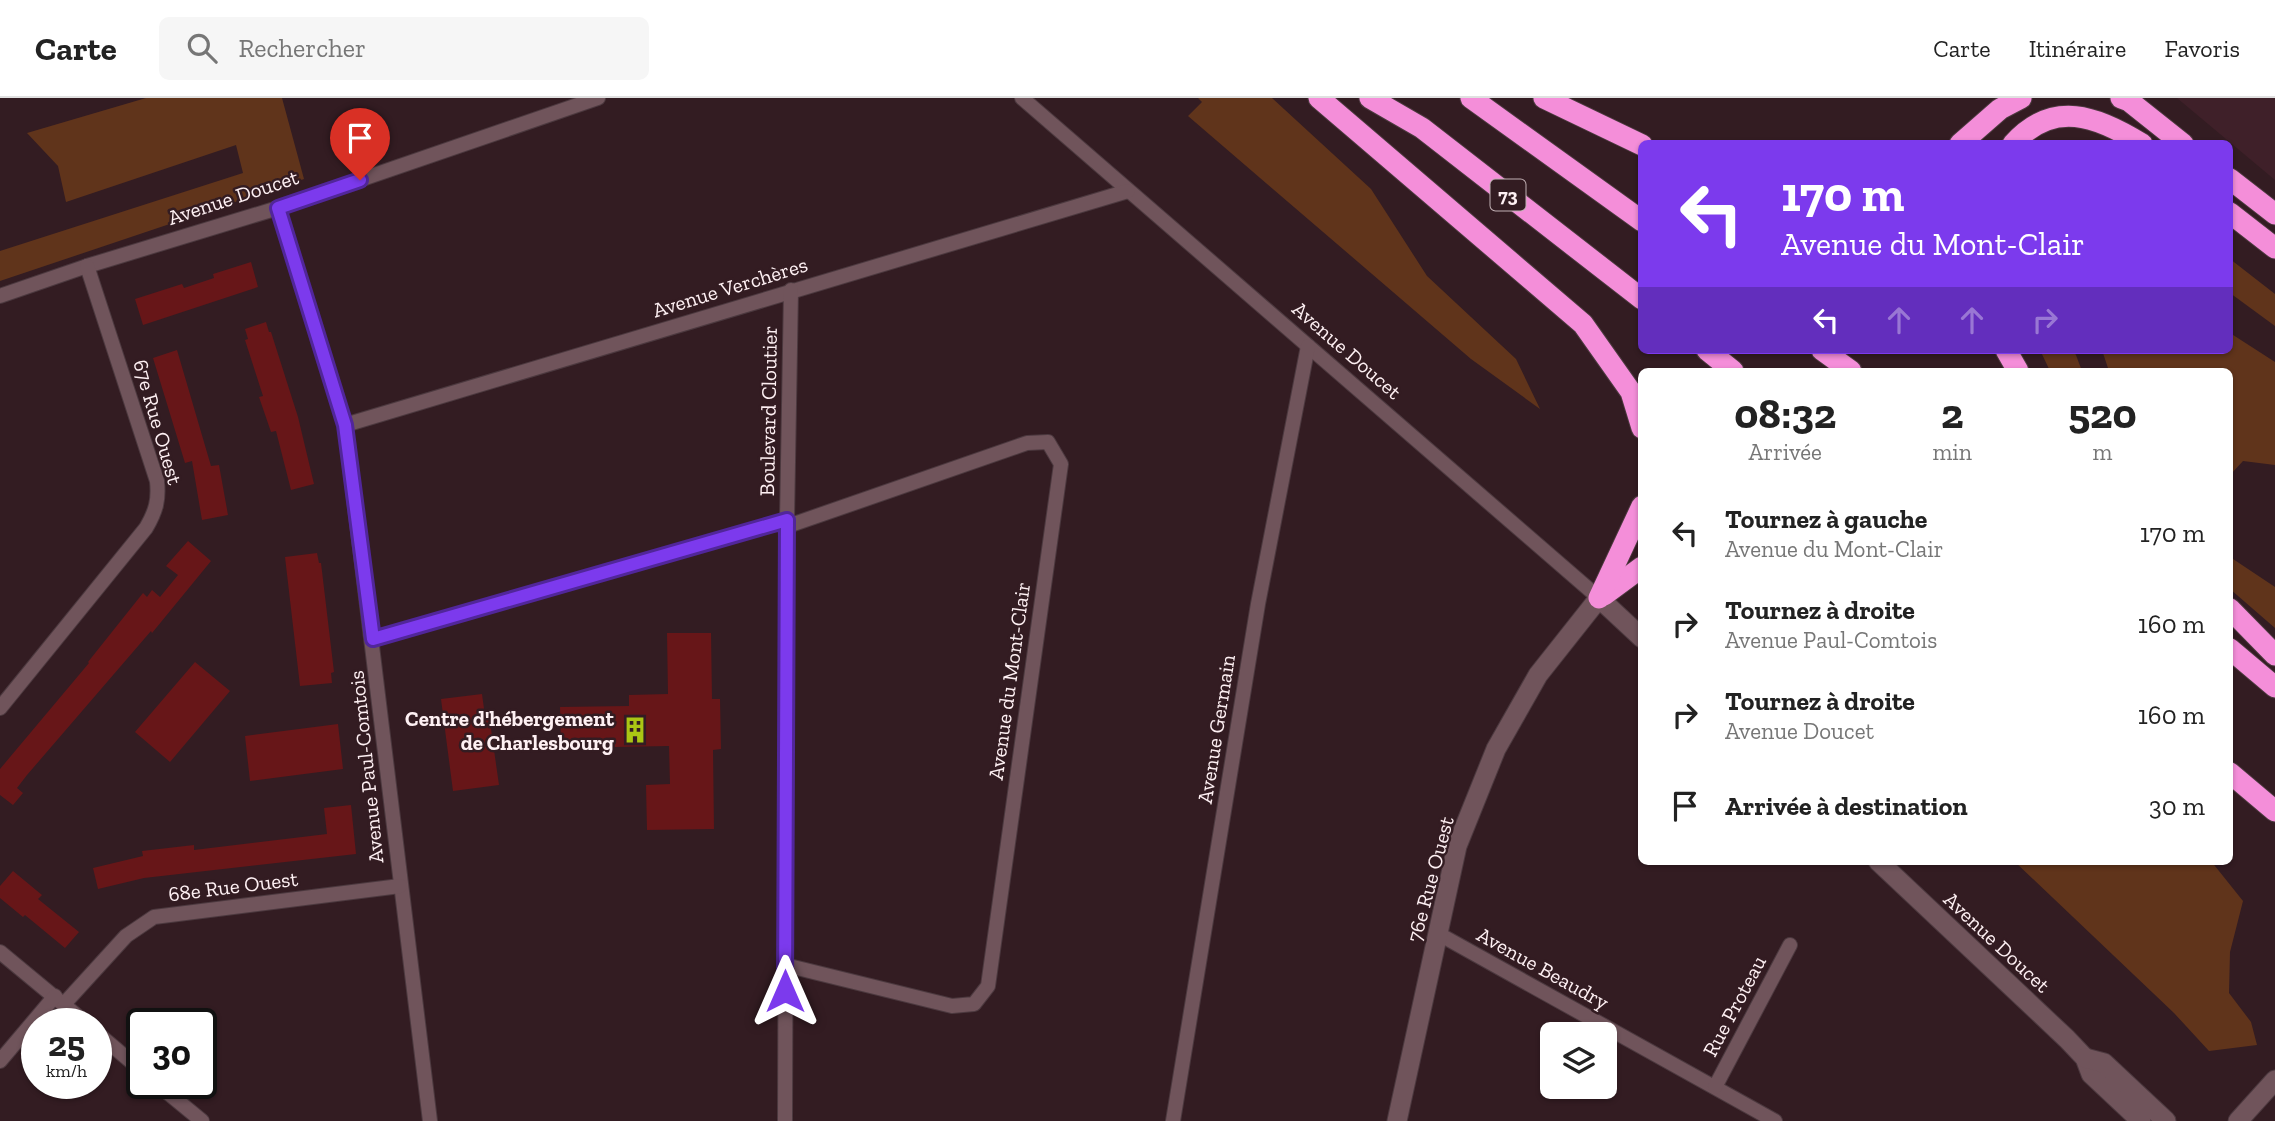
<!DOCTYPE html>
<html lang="fr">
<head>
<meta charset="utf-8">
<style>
  body { margin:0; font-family:"Zilla Slab",serif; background:#f6f6f6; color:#222; height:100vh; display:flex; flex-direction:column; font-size:26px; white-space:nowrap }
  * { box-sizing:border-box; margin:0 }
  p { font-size:23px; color:#767676 }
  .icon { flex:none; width:38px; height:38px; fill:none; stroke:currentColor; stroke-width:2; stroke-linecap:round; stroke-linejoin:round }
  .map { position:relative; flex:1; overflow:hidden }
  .sheet { position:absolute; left:1638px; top:270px; width:595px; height:497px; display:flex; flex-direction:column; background:#fff; border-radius:10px; box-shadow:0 2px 5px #0004 }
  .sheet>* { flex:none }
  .banner { position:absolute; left:1638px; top:42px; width:595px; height:214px; border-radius:10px; box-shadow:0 2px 5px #0004; background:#7c3aed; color:#fff; overflow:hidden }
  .buttons { position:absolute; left:1540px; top:924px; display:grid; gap:14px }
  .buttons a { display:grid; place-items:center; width:77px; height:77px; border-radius:10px; background:#fff; box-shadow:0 2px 5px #0004; font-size:35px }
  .speed { position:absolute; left:21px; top:910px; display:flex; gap:14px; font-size:35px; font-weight:700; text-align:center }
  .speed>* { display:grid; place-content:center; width:91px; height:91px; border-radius:50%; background:#fff; box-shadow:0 2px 5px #0004; line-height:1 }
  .speed small { font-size:18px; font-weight:400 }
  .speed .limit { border:4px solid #111; border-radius:10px; background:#fff; color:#111 }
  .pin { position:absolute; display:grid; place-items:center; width:60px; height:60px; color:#fff; margin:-72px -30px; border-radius:50% 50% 50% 0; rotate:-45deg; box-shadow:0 0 7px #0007 }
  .pin .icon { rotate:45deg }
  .me { position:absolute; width:77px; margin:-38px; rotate:0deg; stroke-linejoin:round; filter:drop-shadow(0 0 5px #0008) }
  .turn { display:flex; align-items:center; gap:24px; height:147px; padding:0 28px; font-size:32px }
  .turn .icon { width:91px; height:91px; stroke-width:2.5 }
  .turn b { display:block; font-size:49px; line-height:60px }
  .lanes { display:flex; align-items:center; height:66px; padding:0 28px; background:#0003; justify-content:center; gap:35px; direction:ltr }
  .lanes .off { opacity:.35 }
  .eta { display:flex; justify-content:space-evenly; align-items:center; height:119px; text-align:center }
  .eta b { font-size:42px; font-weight:800; line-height:49px }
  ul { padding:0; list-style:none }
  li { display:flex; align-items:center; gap:21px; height:91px; padding:0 28px }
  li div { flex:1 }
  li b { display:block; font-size:26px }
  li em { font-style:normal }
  header { display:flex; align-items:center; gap:42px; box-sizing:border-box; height:98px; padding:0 35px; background:#fff; border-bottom:2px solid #e0e0e0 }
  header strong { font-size:33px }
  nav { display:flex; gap:38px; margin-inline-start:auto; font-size:24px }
  .search { width:490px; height:63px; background:#f6f6f6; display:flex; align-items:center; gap:18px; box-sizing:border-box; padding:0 24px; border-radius:10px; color:#767676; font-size:26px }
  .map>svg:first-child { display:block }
  .built { fill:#3f2029 }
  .green { fill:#60341b }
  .building { fill:#671618 }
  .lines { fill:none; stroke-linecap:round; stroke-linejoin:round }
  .minor-casing { stroke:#4c393f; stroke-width:16 }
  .tertiary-casing { stroke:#4c393f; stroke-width:21 }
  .secondary-casing { stroke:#4c393f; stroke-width:21 }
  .motorway-casing { stroke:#4c393f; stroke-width:23 }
  .minor { stroke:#70545b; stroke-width:14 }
  .tertiary { stroke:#70545b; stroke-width:19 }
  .secondary { stroke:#70545b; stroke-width:19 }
  .motorway { stroke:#f48ed9; stroke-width:21 }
  .route-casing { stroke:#51269a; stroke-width:18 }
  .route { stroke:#7c3aed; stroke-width:12 }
  .labels { text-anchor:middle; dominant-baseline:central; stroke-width:5; stroke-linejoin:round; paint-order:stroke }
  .shield { fill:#331c22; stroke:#c1b0b4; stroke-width:2 }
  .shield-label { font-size:19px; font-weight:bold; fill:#fef0f3 }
  .street-label { font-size:21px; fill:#fef0f3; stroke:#331c22 }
  .poi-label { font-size:21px; font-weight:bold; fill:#fef0f3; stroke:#331c22; text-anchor:end }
</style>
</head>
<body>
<header>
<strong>Carte</strong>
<div class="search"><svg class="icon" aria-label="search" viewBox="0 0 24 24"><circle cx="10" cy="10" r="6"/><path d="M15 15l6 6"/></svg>Rechercher</div>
<nav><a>Carte</a><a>Itinéraire</a><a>Favoris</a></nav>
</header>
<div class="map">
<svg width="2275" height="1023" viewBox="0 0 2275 1023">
  <rect width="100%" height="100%" fill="#331c22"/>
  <polygon class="built" points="2177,0 2275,0 2275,82"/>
  <g class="green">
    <polygon points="146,0 282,0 304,81 0,183 0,153 243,75 236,47 66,104 58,68 27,35"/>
    <polygon points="1198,0 1272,0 1371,91 1427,178 1516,261 1540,311 1471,261 1188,18 1202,4"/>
    <polygon points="2230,161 2275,196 2275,228 2230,195"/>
    <polygon points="2230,235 2275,264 2275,367 2243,363 2230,377 2230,273 2109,273 2102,252 2230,252"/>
    <polygon points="2040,252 2074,252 2082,273 2050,273"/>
    <polygon points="2230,459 2275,489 2275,530 2230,491"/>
    <polygon points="2014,763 2211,763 2243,803 2230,854 2229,895 2251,924 2257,947 2209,953 2174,915"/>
  </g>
  <g class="building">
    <polygon points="251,164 258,189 143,227 135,201 182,186 184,190 214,180 213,176"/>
    <polygon points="266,224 269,234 271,234 298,319 314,386 291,392 276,333 271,334 259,299 263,298 245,242 248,241 245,231"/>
    <polygon points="177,252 211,368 219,367 228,417 202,422 192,363 185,365 153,260"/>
    <polygon points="188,443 211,463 152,535 151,533 27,677 17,690 23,695 13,707 0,697 0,671 89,565 88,564 143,495 147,499 152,492 160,499 178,477 166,468"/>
    <polygon points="317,455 319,465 321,465 334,574 331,575 332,585 300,588 285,459"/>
    <polygon points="667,535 711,535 712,601 720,601 721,651 713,652 714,731 647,732 646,687 670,686 669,648 561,650 560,609 629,608 629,597 668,596"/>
    <polygon points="195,564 230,593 170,664 135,634"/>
    <polygon points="482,596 485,618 489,617 499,687 453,693 441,601"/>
    <polygon points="338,626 343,671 250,683 245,638"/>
    <polygon points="351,707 356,756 144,780 98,791 93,770 143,758 142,753 194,747 194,752 327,736 324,710"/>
    <polygon points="13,773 42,797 38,801 79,834 65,850 25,817 23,819 0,800 0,788"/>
  </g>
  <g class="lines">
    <g class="minor-casing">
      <g id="minor">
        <polyline points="1022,0 1599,500"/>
        <polyline points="278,110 345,327 430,1023"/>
        <polyline points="0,198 87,168 278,110 598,0"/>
        <polyline points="345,327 1128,93"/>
        <polyline points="373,541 787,422"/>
        <path d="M0 610 146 430C156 413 159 402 157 383L87 168"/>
        <polyline points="1437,835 1775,1023"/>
        <polyline points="0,854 87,926"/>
        <polyline points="785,867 952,908 974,906 988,888 1061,366 1048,344 1027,345 788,428"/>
        <polyline points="64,906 126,838 154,819 400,788"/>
        <polyline points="96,934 142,973"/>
        <polyline points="0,963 55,898"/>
        <polyline points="156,985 202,1023"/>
        <polyline points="1715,989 1790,847"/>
        <polyline points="785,1023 787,422 791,192"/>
        <polyline points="1173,1023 1258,506 1308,248"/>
      </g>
    </g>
    <g class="tertiary-casing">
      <g id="tertiary">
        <polyline points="1878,763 2067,941 2085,960 2091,976 2141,1023"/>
        <polyline points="2085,960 2104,965 2166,1023"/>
        <polyline points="1397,1023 1457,748 1496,651 1538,577 1599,500 1642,540"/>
      </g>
    </g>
    <g class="secondary-casing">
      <polyline id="secondary" points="2238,1023 2275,982"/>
    </g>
    <g class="motorway-casing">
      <g id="motorway">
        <polyline points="1319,0 1583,226 1631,294 1642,330"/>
        <polyline points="1370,0 1422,30 1642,201"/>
        <polyline points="1471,0 1642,123"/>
        <polyline points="1544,0 1642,47"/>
        <polyline points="2121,0 2129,3 2183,46"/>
        <polyline points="1960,46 2000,11 2021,0"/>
        <path d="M2013 46C2053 1 2097 18 2142 46"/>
        <polyline points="2230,81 2275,116"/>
        <polyline points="2230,115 2275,150"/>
        <polyline points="1707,252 1733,273"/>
        <polyline points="1822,252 1851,273"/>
        <polyline points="2006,252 2018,273"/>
        <polyline points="1604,497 1642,469"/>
        <polyline points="1599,500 1642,408"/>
        <polyline points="2230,511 2275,557"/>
        <polyline points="2230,551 2275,589"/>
        <polyline points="2230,675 2275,713"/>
      </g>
    </g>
    <use href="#minor" class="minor"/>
    <use href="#tertiary" class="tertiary"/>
    <use href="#secondary" class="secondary"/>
    <use href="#motorway" class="motorway"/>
  </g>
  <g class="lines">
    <g class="route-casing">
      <polyline id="route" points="360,82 278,110 345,327 373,541 787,422 785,893"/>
    </g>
    <use href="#route" class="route"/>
  </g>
  <defs>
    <g id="building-bare" transform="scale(2.1)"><path d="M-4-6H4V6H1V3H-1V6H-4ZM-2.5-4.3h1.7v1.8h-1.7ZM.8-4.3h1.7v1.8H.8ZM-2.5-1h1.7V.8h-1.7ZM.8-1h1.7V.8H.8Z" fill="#abc614" stroke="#331c22" stroke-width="2.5" paint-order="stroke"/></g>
  </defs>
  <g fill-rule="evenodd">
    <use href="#building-bare" x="635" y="632"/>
  </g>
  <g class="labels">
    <rect class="shield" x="1490.5" y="81.5" width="35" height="31" rx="5"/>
    <g class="shield-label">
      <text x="1508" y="97">73</text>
    </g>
    <g class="street-label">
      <text transform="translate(233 99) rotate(-18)">Avenue Doucet</text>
      <text transform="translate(730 189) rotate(-17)">Avenue Verchères</text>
      <text transform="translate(1347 252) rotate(41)">Avenue Doucet</text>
      <text transform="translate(768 313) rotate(-89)">Boulevard Cloutier</text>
      <text transform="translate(158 324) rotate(74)">67e Rue Ouest</text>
      <text transform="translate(1009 583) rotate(-82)">Avenue du Mont-Clair</text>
      <text transform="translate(1216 631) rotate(-81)">Avenue Germain</text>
      <text transform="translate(366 669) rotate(-96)">Avenue Paul-Comtois</text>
      <text transform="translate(1430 781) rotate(-75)">76e Rue Ouest</text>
      <text transform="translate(233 788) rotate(-7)">68e Rue Ouest</text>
      <text transform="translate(1997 844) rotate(43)">Avenue Doucet</text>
      <text transform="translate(1543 870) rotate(29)">Avenue Beaudry</text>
      <text transform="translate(1734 908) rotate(-62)">Rue Proteau</text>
    </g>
    <g class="poi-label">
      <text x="614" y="620">Centre d'hébergement<tspan x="614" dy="24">de Charlesbourg</tspan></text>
    </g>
  </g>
</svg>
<div class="buttons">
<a><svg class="icon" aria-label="layers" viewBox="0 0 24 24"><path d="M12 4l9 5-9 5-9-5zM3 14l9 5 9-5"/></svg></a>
</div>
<div class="speed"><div>25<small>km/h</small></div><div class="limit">30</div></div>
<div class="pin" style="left:360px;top:82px;background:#d93025"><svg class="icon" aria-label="arrive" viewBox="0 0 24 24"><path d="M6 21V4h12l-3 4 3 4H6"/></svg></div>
<svg class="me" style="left:785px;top:893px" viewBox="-20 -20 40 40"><path d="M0-17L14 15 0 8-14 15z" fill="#7c3aed" stroke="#fff" stroke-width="4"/></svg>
<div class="banner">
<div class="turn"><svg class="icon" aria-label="left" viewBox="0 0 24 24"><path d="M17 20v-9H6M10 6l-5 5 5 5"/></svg><div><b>170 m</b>Avenue du Mont-Clair</div></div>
<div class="lanes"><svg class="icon" aria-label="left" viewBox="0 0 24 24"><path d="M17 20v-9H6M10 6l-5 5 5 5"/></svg><svg class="icon off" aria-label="ahead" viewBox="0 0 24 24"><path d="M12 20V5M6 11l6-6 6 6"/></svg><svg class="icon off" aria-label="ahead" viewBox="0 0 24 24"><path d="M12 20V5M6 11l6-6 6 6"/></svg><svg class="icon off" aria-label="right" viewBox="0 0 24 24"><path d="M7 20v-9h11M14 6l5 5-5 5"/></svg></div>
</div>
<section class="sheet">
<div class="eta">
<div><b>08:32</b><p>Arrivée</p></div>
<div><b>2</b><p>min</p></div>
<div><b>520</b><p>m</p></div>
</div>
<ul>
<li><svg class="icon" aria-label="left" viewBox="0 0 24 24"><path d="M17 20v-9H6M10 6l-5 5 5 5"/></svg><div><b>Tournez à gauche</b><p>Avenue du Mont-Clair</p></div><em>170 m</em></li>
<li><svg class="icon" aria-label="right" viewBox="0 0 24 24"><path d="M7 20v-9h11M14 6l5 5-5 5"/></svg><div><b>Tournez à droite</b><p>Avenue Paul-Comtois</p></div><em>160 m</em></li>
<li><svg class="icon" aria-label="right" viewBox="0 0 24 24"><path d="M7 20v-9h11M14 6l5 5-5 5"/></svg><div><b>Tournez à droite</b><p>Avenue Doucet</p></div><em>160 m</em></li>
<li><svg class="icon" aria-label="arrive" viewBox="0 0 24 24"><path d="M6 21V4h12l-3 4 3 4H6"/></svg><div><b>Arrivée à destination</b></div><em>30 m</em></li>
</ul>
</section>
</div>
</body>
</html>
